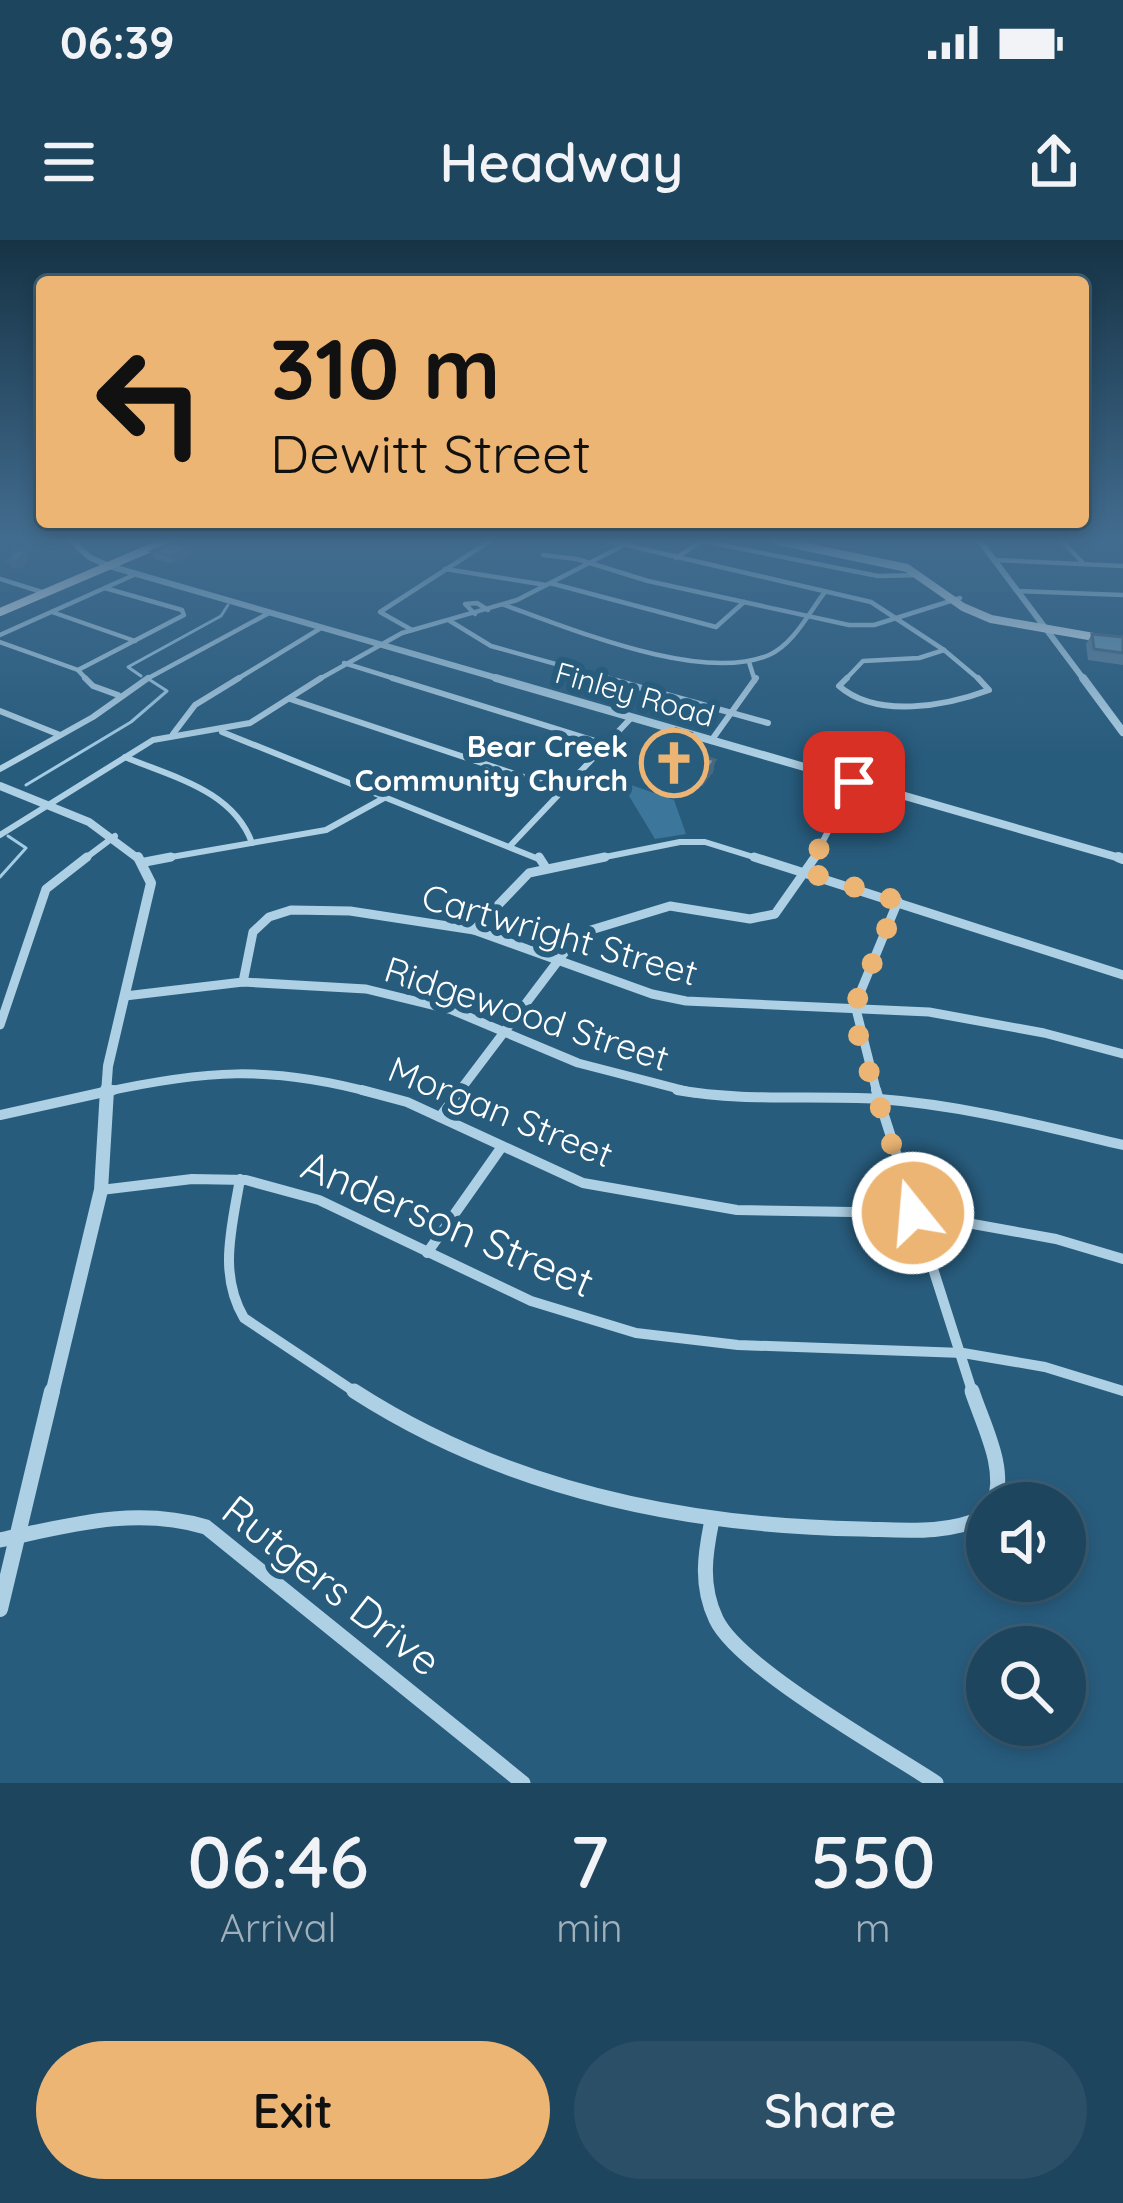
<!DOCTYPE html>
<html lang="en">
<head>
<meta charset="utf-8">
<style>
  body { margin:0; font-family:Quicksand,sans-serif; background:#2b4f67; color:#f1f3f6; height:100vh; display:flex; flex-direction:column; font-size:45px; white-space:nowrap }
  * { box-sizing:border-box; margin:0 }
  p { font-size:39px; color:#a1b1bc }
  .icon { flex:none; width:66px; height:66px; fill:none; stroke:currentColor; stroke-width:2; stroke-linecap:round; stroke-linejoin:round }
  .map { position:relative; height:1543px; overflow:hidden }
  .sheet { display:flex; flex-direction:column; background:#1e455e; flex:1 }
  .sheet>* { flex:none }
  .banner { position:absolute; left:36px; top:36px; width:1053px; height:252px; border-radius:12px; box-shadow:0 6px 18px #0003,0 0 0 3px #3c5d73; background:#ecb574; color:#111; overflow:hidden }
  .buttons { position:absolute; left:966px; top:1242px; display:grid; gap:24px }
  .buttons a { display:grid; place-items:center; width:120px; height:120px; border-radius:50%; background:#1e455e; box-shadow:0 6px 18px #0003,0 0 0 3px #3c5d73; font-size:60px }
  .pin { position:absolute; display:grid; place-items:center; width:102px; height:102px; color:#fff; margin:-51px; border-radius:24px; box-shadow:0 6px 18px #0006 }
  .me { position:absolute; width:132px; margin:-66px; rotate:343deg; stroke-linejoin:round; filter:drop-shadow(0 0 9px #0008) }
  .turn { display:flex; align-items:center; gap:42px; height:252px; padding:0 36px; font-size:54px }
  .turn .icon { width:156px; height:156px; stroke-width:2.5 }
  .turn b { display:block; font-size:84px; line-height:102px }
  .eta { display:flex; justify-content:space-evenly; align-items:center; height:204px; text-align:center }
  .eta b { font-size:72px; font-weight:600; line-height:84px }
  .cta { display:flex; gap:24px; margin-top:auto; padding:24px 36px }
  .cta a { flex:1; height:138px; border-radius:72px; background:#ecb574; color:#111; font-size:48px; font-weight:600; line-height:138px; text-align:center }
  .cta a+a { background:#2b4f67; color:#f1f3f6 }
  .status { display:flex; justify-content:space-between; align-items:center; height:84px; padding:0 60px; background:#1e455e; direction:ltr }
  .status svg { height:33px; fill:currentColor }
  header { display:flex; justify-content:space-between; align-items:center; height:156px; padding:0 36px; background:#1e455e; font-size:54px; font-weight:600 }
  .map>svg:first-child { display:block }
  .green { fill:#3c769a }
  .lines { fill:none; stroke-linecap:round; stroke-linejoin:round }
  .stream { stroke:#a2cce5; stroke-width:3 }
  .minor-far4 { stroke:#aed0e4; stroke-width:4.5 }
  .minor-far3 { stroke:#aed0e4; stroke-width:6 }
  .minor-far2 { stroke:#aed0e4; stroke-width:9 }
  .minor-far1 { stroke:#aed0e4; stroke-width:10 }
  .minor { stroke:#aed0e4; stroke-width:15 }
  .tertiary-far4 { stroke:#aed0e4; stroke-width:6 }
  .tertiary-far3 { stroke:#aed0e4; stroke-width:8 }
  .tertiary-far2 { stroke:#aed0e4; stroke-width:10 }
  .tertiary-far1 { stroke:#aed0e4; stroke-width:14 }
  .tertiary { stroke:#aed0e4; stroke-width:16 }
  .secondary { stroke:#d7e9f5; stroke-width:8 }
  .primary { stroke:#eef6fd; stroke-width:8 }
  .wall { fill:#5a8099 }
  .shaded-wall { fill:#4a687d }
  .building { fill:#6995b2; stroke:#4a687d; stroke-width:3 }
  .route { stroke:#ecb574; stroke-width:21; stroke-dasharray:0 37.8 }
  .labels { text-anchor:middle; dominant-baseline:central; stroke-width:12; stroke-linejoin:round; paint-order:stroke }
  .far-street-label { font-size:30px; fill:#fff; stroke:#285c7d }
  .far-poi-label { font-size:30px; font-weight:bold; fill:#fff; stroke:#285c7d; text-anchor:end }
  .street-label { font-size:36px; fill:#fff; stroke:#285c7d }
  .near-street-label { font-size:42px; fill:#fff; stroke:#285c7d }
</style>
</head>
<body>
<div class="status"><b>06:39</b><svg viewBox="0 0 49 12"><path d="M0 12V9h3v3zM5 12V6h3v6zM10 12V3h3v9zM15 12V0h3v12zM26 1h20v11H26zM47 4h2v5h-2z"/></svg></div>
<header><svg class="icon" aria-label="menu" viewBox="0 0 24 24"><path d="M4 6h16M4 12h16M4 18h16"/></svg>Headway<svg class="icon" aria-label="share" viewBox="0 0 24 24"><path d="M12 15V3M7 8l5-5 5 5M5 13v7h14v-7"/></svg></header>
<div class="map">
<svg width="1123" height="1543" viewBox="0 0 1123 1543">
  <rect width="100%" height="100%" fill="#285c7d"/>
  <polygon class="green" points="620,541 674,560 686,594 655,599"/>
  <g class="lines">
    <g class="stream">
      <polyline points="141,436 128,427 221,376 228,365"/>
      <polyline points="26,545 131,482 167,451 150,440"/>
      <polyline points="0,637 26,608 8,596"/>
    </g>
    <g class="minor-far4">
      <polyline points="609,301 871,362 944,410"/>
      <polyline points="1062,301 1083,323"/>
      <polyline points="543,315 577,319 648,341 849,385 874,385 960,358"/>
      <polyline points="676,318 702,301 878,336 919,335"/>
      <polyline points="995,320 1123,326"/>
      <polyline points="445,329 546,345"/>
      <polyline points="0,339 45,353"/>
      <polyline points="550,343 716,387 744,362"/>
      <polyline points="1017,351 1123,355"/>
      <path d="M504 365C570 388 701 444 769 415 794 404 809 372 825 352"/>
      <polyline points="52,372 135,401"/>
      <polyline points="475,374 465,364 477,363 488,370"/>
      <polyline points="450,381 491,406 617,441"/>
      <polyline points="412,390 380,372 490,301"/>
      <polyline points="0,395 136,334"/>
      <polyline points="0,402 78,430 88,441"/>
      <polyline points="944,410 981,441"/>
      <polyline points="749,422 755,441"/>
      <polyline points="344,423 402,441"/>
      <polyline points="78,430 184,375 182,370 105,348"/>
      <polyline points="143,441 269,373"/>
      <polyline points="234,441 321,388"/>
      <polyline points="316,441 402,393 517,360 632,301"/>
      <polyline points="844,441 863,421 919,418 944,410"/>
    </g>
    <g class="minor-far3">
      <polyline points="85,438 93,446 118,455"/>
      <polyline points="392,438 605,504"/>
      <polyline points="606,438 768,483"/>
      <path d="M847 438 839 446C877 479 946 466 989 450L978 438"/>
      <polyline points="290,459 563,550"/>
      <polyline points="0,471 60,495"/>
      <polyline points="222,492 541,620"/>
      <polyline points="173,494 195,465 239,438"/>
      <polyline points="711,501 756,438"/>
      <path d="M125 517C172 537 233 550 252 603"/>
      <polyline points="0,529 93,477 148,438"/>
      <polyline points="0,595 153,500 250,483 321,438"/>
      <polyline points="511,605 631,478"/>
      <polyline points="83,620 115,596"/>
      <polyline points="154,620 326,590 384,558"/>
      <polyline points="590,620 680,602 705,602 763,620"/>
      <polyline points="813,620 854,542"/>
    </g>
    <g class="minor-far2">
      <polyline points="539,617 546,628"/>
      <polyline points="754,617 1123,735"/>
      <polyline points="145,622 171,617"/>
      <polyline points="474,690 529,633 605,617"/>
      <polyline points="243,742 253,692 269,677 291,670 350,671 474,690 652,754 686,761 929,772 1044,793 1123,814"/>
      <polyline points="125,756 243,742 366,749 452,770 578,823 694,853"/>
      <polyline points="0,785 46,649 87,617"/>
      <path d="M100 853C204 830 269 825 373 853"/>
      <polyline points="458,853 564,713 591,690 670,666 750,679 775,674 815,617"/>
      <polyline points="877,853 855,765 898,661"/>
    </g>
    <g class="minor-far1">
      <polyline points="362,850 407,862 583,943 737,970 912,973 1056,999 1123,1019"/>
      <path d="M677 850C745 862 811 855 879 859 962 865 1042 886 1123 905"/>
      <polyline points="876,850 973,1154"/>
      <polyline points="0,875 113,850"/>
      <polyline points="440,877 460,850"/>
      <path d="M240 939C232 987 218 1034 244 1078L358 1154"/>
      <polyline points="101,950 192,939 246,940 319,960 531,1061 636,1093 738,1105 963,1113 1045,1127 1123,1151"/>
      <polyline points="427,1013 501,908"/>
    </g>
    <g class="minor">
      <path d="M354 1151C506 1249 681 1286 861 1289 904 1290 947 1295 987 1276"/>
      <path d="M972 1151C983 1185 1007 1228 994 1263"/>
      <path d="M712 1280C705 1314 700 1345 716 1379 738 1427 886 1510 936 1543"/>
      <path d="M0 1300C70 1285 136 1266 206 1287L523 1543"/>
    </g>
    <g class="tertiary-far4">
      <polyline points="72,301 89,317 109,326 507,441"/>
      <polyline points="980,301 1085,441"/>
    </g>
    <g class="tertiary-far3">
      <polyline points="496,438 1123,619"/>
      <polyline points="1083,438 1123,492"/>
      <polyline points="0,546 89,582 140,620"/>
    </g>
    <g class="tertiary-far2">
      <polyline points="1118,617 1123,619"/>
      <polyline points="106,853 108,826 151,643 138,617"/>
    </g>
    <polyline class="tertiary-far1" points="52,1154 101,950 107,850"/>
    <polyline class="tertiary" points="0,1369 52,1151"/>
    <polyline class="secondary" points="778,301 907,328 963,367 991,379 1123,402"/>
    <polyline class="primary" points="0,372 167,301"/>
  </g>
  <g class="wall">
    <polygon points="189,308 191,315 172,323 154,319 152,311"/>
    <polygon points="1092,394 1123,397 1123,425 1088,420 1086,404"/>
    <polygon points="691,493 688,511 715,520 713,532 702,546 682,540 684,531 648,520 650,509"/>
  </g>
  <g class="shaded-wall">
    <polygon points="189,308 191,315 172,323 170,316"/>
    <polygon points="25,310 29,317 23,328 12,329 8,321"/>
    <polygon points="715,520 713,532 702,546 704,535"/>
  </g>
  <g class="building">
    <polygon points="174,302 189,308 170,316 152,311"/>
    <polygon points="25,310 19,320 8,321 14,311"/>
    <polygon points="1092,394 1123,397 1123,413 1094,409"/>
    <polygon points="676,489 691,493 683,503 689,505 685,510 715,520 704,535 684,529 690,521 650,509 657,501 665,503"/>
  </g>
  <linearGradient id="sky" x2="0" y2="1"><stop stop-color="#163345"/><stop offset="0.58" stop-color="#426c8f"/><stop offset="1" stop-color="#426c8f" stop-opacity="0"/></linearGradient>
  <rect width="1123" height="517" fill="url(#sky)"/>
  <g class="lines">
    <polyline class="route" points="854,542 807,632 898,661 855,765 859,799 913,973"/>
  </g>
  <defs>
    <g id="church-ring" transform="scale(3.45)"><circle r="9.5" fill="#285c7d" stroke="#ecb574" stroke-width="1.5"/><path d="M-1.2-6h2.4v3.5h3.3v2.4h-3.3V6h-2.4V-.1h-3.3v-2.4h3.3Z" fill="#ecb574"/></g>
  </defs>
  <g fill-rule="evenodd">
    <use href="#church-ring" x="674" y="523"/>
  </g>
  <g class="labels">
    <g class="far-street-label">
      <text transform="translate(635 454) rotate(16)">Finley Road</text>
    </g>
    <g class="far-poi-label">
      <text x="628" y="506">Bear Creek<tspan x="628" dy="34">Community Church</tspan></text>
    </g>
    <g class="street-label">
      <text transform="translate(560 694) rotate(16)">Cartwright Street</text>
      <text transform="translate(527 773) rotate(18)">Ridgewood Street</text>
      <text transform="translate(501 871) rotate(22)">Morgan Street</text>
    </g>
    <g class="near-street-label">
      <text transform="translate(448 983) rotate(23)">Anderson Street</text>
      <text transform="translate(332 1345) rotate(38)">Rutgers Drive</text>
    </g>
  </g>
</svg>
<div class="buttons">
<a><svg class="icon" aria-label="sound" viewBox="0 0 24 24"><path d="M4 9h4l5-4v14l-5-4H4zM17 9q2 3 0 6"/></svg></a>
<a><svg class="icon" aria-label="search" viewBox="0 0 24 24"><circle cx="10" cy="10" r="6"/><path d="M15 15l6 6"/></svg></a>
</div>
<div class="pin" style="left:854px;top:542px;background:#d93025"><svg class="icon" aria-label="arrive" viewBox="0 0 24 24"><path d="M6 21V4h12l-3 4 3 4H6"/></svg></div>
<svg class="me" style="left:913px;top:973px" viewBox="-20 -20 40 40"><circle r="17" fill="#ecb574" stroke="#fff" stroke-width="3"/><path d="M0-11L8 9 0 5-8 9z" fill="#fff"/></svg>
<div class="banner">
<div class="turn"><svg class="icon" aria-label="left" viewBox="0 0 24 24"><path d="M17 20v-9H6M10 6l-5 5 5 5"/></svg><div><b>310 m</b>Dewitt Street</div></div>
</div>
</div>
<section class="sheet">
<div class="eta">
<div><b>06:46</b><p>Arrival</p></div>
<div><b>7</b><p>min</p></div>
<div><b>550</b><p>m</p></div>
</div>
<div class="cta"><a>Exit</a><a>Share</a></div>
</section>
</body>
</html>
